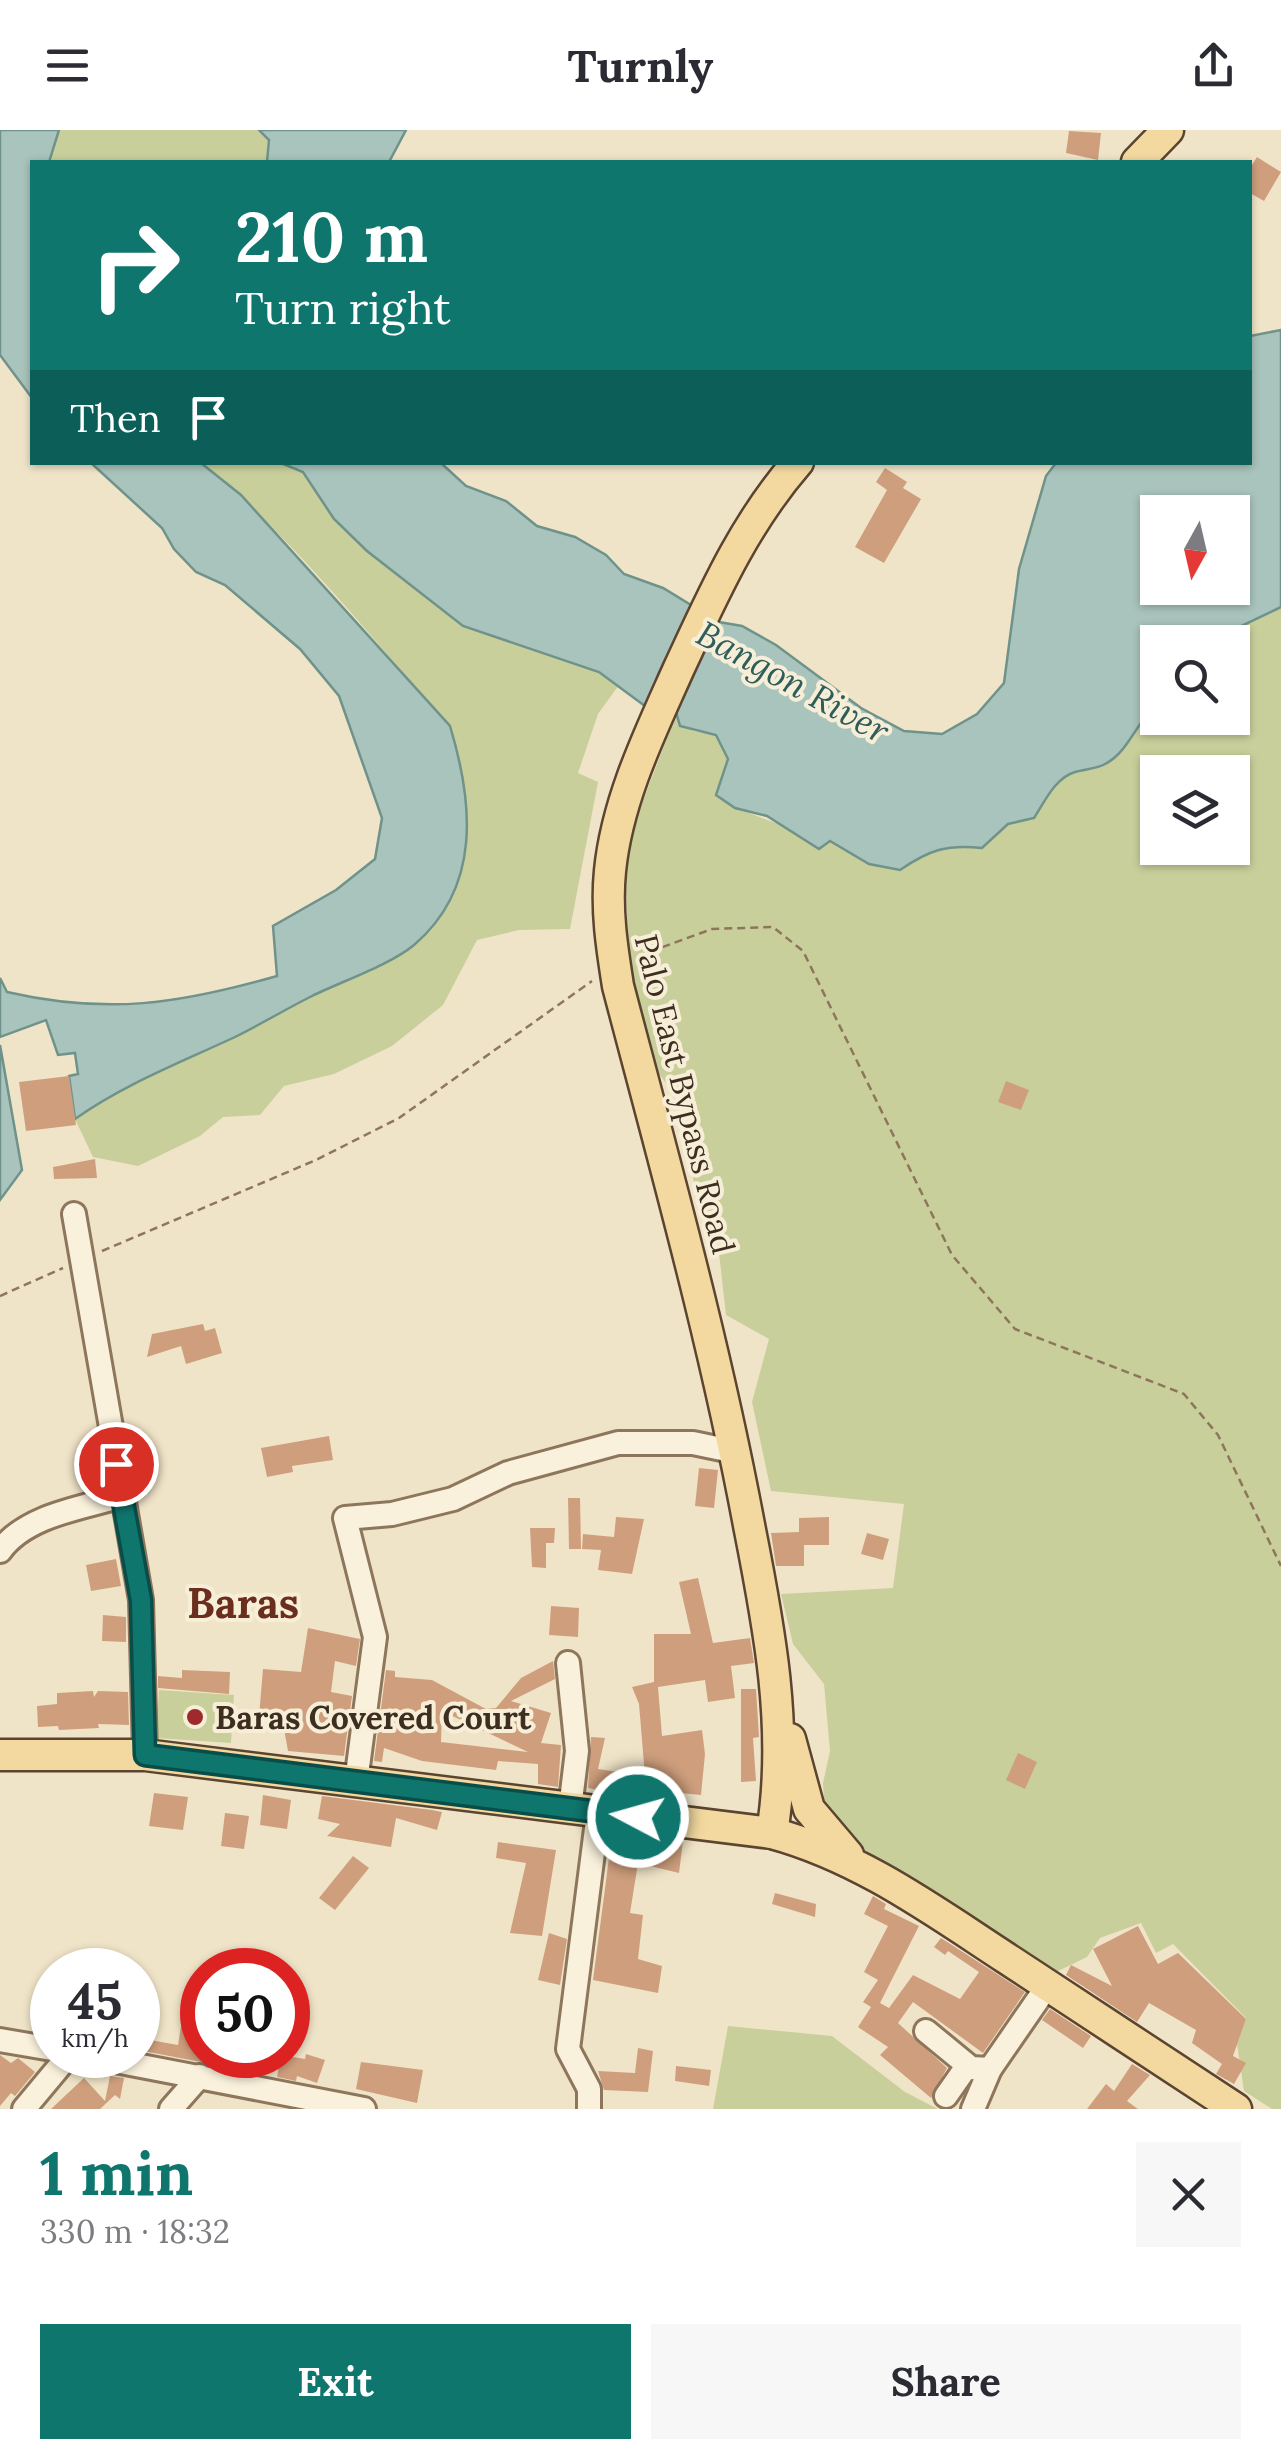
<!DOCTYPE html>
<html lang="en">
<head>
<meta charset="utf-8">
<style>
  body { margin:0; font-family:Lora,serif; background:#f7f7f7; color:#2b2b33; height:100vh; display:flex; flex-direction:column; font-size:38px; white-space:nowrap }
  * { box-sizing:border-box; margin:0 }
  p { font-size:32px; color:#7c7c81 }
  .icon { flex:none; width:55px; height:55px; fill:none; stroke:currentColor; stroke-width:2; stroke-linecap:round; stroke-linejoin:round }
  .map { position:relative; height:1979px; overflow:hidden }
  .panel { display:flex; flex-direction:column; background:#fff; flex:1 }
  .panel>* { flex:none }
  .guide { position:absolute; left:30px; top:30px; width:1222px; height:305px; border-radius:0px; box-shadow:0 2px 8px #0004; background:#0f766e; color:#fff; overflow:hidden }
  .needle { width:65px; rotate:188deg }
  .fabs { position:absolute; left:1140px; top:365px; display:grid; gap:20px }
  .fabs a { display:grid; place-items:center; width:110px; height:110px; border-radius:0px; background:#fff; box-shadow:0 2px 8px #0004; font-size:50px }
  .speed { position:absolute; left:30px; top:1818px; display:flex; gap:20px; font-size:50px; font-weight:700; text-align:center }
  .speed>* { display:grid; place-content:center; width:130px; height:130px; border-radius:50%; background:#fff; box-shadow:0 2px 8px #0004; line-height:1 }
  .speed small { font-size:25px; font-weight:400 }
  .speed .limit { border:15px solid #d22; background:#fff; color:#111 }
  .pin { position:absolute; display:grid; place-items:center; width:85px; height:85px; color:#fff; margin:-42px; border:5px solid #fff; border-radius:50%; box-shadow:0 2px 10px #0007 }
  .me { position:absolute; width:110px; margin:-55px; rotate:276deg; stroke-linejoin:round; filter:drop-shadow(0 0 8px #0008) }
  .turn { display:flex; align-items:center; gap:35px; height:210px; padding:0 40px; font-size:45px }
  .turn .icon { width:130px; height:130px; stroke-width:2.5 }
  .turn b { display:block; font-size:70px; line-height:85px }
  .then { display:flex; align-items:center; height:95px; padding:0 40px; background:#0003; gap:20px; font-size:38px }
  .round { display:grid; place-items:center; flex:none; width:105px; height:105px; border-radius:0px; background:#f7f7f7 }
  .head { display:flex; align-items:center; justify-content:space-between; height:170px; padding:0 40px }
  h1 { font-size:60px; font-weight:800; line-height:75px; color:#0f766e }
  .action { display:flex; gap:20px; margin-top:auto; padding:20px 40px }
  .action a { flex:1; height:115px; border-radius:0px; background:#0f766e; color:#fff; font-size:40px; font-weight:800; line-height:115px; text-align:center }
  .action a+a { background:#f7f7f7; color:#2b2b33 }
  header { display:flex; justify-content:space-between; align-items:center; height:130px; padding:0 40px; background:#fff; font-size:45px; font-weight:800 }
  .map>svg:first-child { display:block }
  .green { fill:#c9cf9b; fill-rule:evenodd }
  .water { fill:#a9c4bc; stroke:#6f938a; stroke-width:2.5; fill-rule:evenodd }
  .building { fill:#cf9f7d; fill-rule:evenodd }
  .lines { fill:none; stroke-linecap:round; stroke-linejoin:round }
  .minor-casing { stroke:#8d765c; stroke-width:28 }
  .major-casing { stroke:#5b4430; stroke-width:35 }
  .path { stroke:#8d765c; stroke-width:2.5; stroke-dasharray:8 5; stroke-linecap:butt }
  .minor { stroke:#faf1dc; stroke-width:22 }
  .major { stroke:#f3d9a0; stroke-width:30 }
  .route-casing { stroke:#0a4d48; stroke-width:25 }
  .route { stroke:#0f766e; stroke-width:18 }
  .poi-dot { fill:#9e2a2b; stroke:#f7eed8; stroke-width:4 }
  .labels { text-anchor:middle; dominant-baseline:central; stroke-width:8; stroke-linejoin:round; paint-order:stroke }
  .street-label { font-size:32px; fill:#3d2e20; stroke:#f7eed8 }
  .poi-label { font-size:32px; font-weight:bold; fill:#3d2e20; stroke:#f7eed8; text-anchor:start }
  .water-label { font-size:35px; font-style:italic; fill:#2f5d5a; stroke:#f7eed8 }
  .district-label { font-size:42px; font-weight:bold; fill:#6b2e1e; stroke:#f7eed8 }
</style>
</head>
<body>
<header><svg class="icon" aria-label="menu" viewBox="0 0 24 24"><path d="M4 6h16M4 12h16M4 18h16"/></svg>Turnly<svg class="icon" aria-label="share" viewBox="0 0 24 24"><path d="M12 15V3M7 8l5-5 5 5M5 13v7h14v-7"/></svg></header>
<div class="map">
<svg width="1281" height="1979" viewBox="0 0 1281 1979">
  <rect width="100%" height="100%" fill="#f0e4c8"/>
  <g class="green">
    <polygon points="59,0 259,0 269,10 267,32 49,32"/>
    <path d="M201 333H281L302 342 348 403 463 496 599 542 619 555 598 584 578 643 598 652 570 799 519 800 477 810 443 875 392 916 334 944 284 956 260 985 223 987 200 1006 138 1036 93 1027 75 989 116 960 306 869 449 596C370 506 294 409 201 333Z"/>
    <path d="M1281 477V1979H1272L1244 1961 1237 1914 1246 1888 1173 1814 1156 1823 1141 1793 1100 1808 1087 1827 1050 1845 842 1712 825 1686 823 1653 830 1621 824 1554 793 1514 781 1464 893 1458 904 1374 771 1361 752 1272 769 1209 726 1185 719 1123 693 1049 703 999 651 934 629 827 624 720 677 582 693 601 716 605 728 629 716 665C748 687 790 697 827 710 856 721 867 734 900 740 929 720 947 714 982 718L1008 694 1034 688C1045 671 1055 648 1075 642 1084 639 1097 639 1105 634 1129 622 1136 591 1157 576L1158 588H1232V512H1208ZM1158 642H1232V718H1158Z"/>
    <polygon points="159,1560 234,1565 231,1613 156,1608"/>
    <polygon points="728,1896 832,1906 905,1962 938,1979 713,1979"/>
  </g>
  <g class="water">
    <polygon points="0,0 59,0 49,32 32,32 32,268 0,225"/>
    <polygon points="259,0 406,0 389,32 267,32 269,10"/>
    <path d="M1281 200V477L1208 512H1158L1157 576C1136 591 1129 622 1105 634 1097 639 1084 639 1075 642 1055 648 1045 671 1034 688L1008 694 982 718C947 714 929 720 900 740L869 734 830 711 819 719 767 686 735 678 716 665 728 629 716 605 680 596 676 582 650 570 645 576 599 542 463 496 367 421 334 389 303 342 281 333H441L466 356 506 371 537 396 575 407 606 425 624 444 663 458 719 492 742 496 776 515 861 578 904 601 942 604 977 584 1004 553 1019 439 1046 346 1056 333 1250 332V206ZM1158 382H1232V458H1158Z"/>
    <path d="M91 333H201L241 365 450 596C473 672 482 757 414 815 390 835 340 852 312 866 286 879 263 893 237 906 182 932 126 953 75 989L69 946 78 944 75 923 58 925 46 890 0 907V848L7 862C107 885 179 874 277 846L273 796 336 760 375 729 382 688 339 566 300 519 225 455 196 442 174 419 162 398Z"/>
    <polygon points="0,915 22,1040 0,1070"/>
  </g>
  <g class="building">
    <polygon points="1069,1 1101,3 1098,30 1066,23"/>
    <polygon points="1257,27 1281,42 1264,71 1250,63 1250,38"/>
    <polygon points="885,338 907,352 903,358 921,369 884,433 855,417 887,360 876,352"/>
    <polygon points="69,946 76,995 26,1001 19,952"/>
    <polygon points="1006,951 1029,960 1021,980 998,972"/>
    <polygon points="95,1029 97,1048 54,1049 53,1037"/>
    <polygon points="203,1194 205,1201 215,1198 222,1223 186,1234 181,1216 147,1227 152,1204"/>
    <polygon points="329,1306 333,1330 292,1336 293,1342 267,1347 261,1318"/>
    <polygon points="699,1338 718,1340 714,1378 695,1376"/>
    <polygon points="568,1368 580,1368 581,1419 569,1419"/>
    <polygon points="616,1387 644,1389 632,1444 598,1440 601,1420 582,1419 583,1404 614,1407"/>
    <polygon points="829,1387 829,1415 804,1415 804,1436 776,1436 771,1403 799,1402 799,1388"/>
    <polygon points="530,1398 555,1398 554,1413 546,1413 546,1438 532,1437"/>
    <polygon points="867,1403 889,1409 883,1430 861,1424"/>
    <polygon points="116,1429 121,1456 91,1461 86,1435"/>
    <polygon points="698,1448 713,1513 750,1508 754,1533 731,1536 735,1568 708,1572 705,1550 658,1557 662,1606 702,1600 705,1624 701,1665 630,1658 629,1666 588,1658 591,1607 605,1608 598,1639 645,1646 639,1574 632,1557 654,1552 654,1504 691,1504 679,1452"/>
    <polygon points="551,1476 579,1478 578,1507 549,1505"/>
    <polygon points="103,1485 126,1487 126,1512 102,1511"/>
    <polygon points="308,1498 360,1509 356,1536 335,1531 331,1562 352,1566 344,1626 288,1621 282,1588 259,1586 263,1539 301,1542"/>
    <path d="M553 1531 555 1549 511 1571 551 1583 541 1613 561 1615 558 1657 538 1654V1634L498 1631 496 1640 422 1631 384 1618 382 1632 374 1631 386 1540 395 1541V1547L432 1550 486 1579 496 1578 521 1548ZM442 1581 507 1612 528 1622 441 1612Z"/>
    <polygon points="182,1540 230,1542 229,1564 158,1558 158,1546 182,1548"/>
    <polygon points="741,1559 756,1559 759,1607 753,1608 756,1651 741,1652"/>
    <polygon points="93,1561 94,1567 98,1561 128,1562 129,1595 98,1594 99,1598 59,1600 58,1596 38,1597 37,1576 57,1574 57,1563"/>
    <polygon points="1018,1623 1037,1632 1025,1659 1006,1650"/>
    <polygon points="154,1663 188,1667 183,1700 149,1696"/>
    <polygon points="263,1665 291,1670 287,1699 260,1695"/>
    <polygon points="322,1666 432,1680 442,1682 437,1700 396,1688 391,1717 327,1706 340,1694 318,1689"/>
    <polygon points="225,1683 249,1686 244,1719 221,1716"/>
    <polygon points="644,1706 683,1711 679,1743 638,1733 630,1783 643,1785 638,1829 662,1836 658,1863 593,1850 609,1728 638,1732"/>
    <polygon points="498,1712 556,1720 542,1806 510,1803 526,1733 496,1728"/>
    <polygon points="353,1726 369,1738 335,1780 319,1768"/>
    <polygon points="775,1763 816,1774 815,1787 772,1774"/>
    <polygon points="873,1766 886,1774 884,1779 919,1796 880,1873 889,1878 913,1845 960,1869 979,1842 948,1821 945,1825 934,1817 941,1808 1025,1862 983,1923 913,1872 898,1893 947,1938 931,1968 880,1925 888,1917 858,1897 871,1877 863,1872 878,1850 864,1842 888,1796 864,1784"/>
    <polygon points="1138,1796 1158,1834 1178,1823 1246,1889 1233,1926 1246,1933 1234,1954 1216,1944 1222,1934 1192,1913 1196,1900 1149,1873 1137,1892 1066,1845 1071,1835 1112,1856 1093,1819"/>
    <polygon points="549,1803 567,1809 560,1855 538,1850"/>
    <polygon points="1050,1879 1091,1906 1083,1918 1042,1890"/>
    <polygon points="182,1890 202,1892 202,1925 251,1925 248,1941 138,1920 138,1895 153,1898 150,1910 178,1915"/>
    <polygon points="638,1918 653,1921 648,1962 604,1960 598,1941 635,1943"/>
    <polygon points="306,1924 325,1930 317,1953 297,1946 296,1951 277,1947 281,1925 305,1929"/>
    <polygon points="0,1925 11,1933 18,1928 35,1942 15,1966 11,1963 0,1976"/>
    <polygon points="361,1932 423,1940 417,1973 356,1959"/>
    <polygon points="1132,1934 1150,1945 1127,1971 1138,1979 1087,1979 1106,1954 1114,1961"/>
    <polygon points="676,1936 711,1940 709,1956 675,1951"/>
    <polygon points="110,1946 124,1948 120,1969 115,1965 100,1979 51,1979 84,1948 105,1971"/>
  </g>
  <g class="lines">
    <g class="minor-casing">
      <g id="minor">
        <polyline points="74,1084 141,1470 145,1625"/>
        <path d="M0 1421C26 1385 82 1378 122 1366"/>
        <polyline points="568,1533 577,1621 570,1679"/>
        <polyline points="356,1652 375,1507 345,1388 392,1384 453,1369 508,1343 618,1313 693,1313 736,1322"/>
        <polyline points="926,1901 971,1938 990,1939"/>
        <polyline points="0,1910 52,1919"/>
        <polyline points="84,1925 364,1979"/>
        <polyline points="946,1966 967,1936"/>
        <polyline points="24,1979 69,1925"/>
        <polyline points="171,1979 200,1946"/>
        <polyline points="589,1979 589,1959 568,1919 598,1683"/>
        <polyline points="973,1979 990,1939 1048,1855"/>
      </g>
    </g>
    <g class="major-casing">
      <g id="major">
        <polyline points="1137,32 1168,0"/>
        <polyline points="790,1609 809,1679 848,1725"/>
        <path d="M0 1625H145L772 1703C860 1727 931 1779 1006 1828 1083 1878 1159 1929 1236 1979"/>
        <path d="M772 1703C789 1600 769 1496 749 1395 715 1213 665 1035 618 856 612 818 606 780 610 741 617 670 650 603 679 538 713 465 744 394 798 332"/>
      </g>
    </g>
    <g class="path">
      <polyline points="638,826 712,799 773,797 803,821 952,1125 1015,1199 1184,1264 1218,1305 1281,1436"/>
      <polyline points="102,1121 316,1030 399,988 592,851"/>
      <polyline points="0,1166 63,1138"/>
    </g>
    <use href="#minor" class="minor"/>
    <use href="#major" class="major"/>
  </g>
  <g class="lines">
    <g class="route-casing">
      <polyline id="route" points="116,1334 141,1470 145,1625 638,1687"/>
    </g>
    <use href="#route" class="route"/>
  </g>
  <circle class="poi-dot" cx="195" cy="1587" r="10"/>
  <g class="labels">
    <g class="street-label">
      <text transform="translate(685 964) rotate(76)">Palo East Bypass Road</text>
    </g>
    <g class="poi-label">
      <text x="215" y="1587">Baras Covered Court</text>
    </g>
    <g class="water-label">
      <text transform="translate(793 552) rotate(29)">Bangon River</text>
    </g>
    <g class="district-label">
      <text x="243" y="1473">Baras</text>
    </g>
  </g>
</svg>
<div class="fabs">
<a><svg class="needle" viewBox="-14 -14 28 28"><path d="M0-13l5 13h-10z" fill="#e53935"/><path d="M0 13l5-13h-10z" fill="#7c7c81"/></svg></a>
<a><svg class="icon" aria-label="search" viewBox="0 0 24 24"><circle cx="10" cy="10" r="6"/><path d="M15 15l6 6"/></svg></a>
<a><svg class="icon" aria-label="layers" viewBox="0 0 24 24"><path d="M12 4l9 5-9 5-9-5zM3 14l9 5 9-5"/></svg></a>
</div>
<div class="speed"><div>45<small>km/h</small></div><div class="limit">50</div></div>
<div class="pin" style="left:116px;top:1334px;background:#d93025"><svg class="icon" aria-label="arrive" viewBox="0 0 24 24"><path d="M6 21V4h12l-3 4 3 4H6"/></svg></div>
<svg class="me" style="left:638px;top:1687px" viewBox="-20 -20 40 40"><circle r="17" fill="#0f766e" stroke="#fff" stroke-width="3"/><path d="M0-11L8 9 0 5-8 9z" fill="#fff"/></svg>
<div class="guide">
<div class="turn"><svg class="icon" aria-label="right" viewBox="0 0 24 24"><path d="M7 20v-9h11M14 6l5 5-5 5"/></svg><div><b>210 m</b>Turn right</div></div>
<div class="then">Then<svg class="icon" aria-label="arrive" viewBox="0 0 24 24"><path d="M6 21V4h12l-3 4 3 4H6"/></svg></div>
</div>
</div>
<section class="panel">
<div class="head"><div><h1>1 min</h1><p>330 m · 18:32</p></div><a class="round"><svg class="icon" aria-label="close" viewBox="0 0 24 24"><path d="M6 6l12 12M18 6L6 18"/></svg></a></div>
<div class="action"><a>Exit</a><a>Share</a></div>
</section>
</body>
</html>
